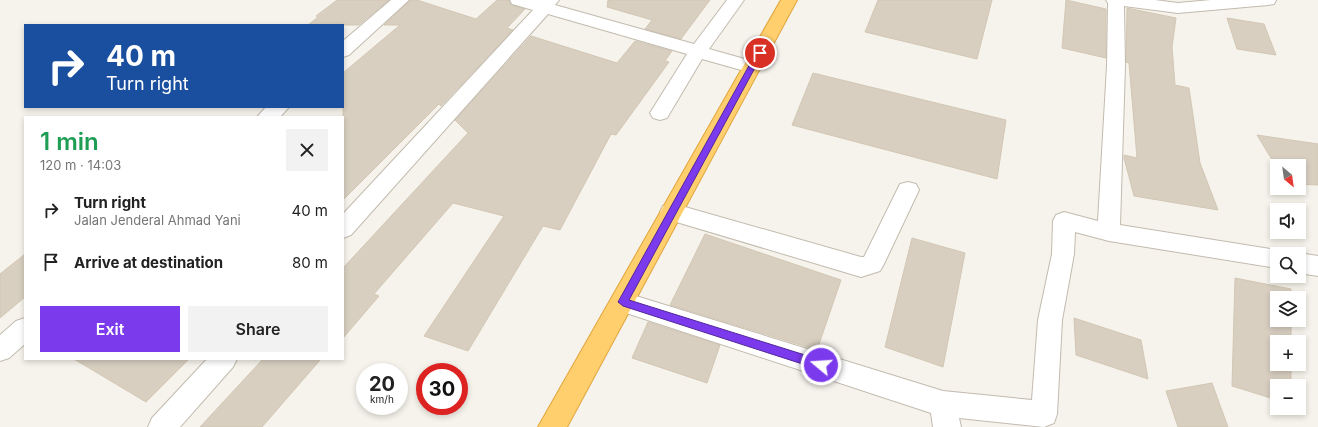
<!DOCTYPE html>
<html lang="en">
<head>
<meta charset="utf-8">
<style>
  body { margin:0; font-family:Inter,sans-serif; background:#f2f2f2; color:#222; height:100vh; display:flex; flex-direction:column; font-size:15px; white-space:nowrap }
  * { box-sizing:border-box; margin:0 }
  p { font-size:13px; color:#767676 }
  .icon { flex:none; width:22px; height:22px; fill:none; stroke:currentColor; stroke-width:2; stroke-linecap:round; stroke-linejoin:round }
  .map { position:relative; flex:1; overflow:hidden }
  .panel { position:absolute; left:24px; top:116px; width:320px; height:244px; display:flex; flex-direction:column; background:#fff; border-radius:0px; box-shadow:0 2px 6px #0003 }
  .panel>* { flex:none }
  .hud { position:absolute; left:24px; top:24px; width:320px; height:84px; border-radius:0px; box-shadow:0 2px 6px #0003; background:#1a4fa0; color:#fff; overflow:hidden }
  .needle { width:26px; rotate:151deg }
  .controls { position:absolute; left:1270px; top:159px; display:grid; gap:8px }
  .controls a { display:grid; place-items:center; width:36px; height:36px; border-radius:0px; background:#fff; box-shadow:0 2px 6px #0003; font-size:20px }
  .speed { position:absolute; left:356px; top:363px; display:flex; gap:8px; font-size:20px; font-weight:700; text-align:center }
  .speed>* { display:grid; place-content:center; width:52px; height:52px; border-radius:50%; background:#fff; box-shadow:0 2px 6px #0003; line-height:1 }
  .speed small { font-size:10px; font-weight:400 }
  .speed .limit { border:6px solid #d22; background:#fff; color:#111 }
  .pin { position:absolute; display:grid; place-items:center; width:34px; height:34px; color:#fff; margin:-17px; border:2px solid #fff; border-radius:50%; box-shadow:0 1px 4px #0007 }
  .me { position:absolute; width:44px; margin:-22px; rotate:288deg; stroke-linejoin:round; filter:drop-shadow(0 0 3px #0008) }
  .turn { display:flex; align-items:center; gap:14px; height:84px; padding:0 16px; font-size:18px }
  .turn .icon { width:52px; height:52px; stroke-width:2.5 }
  .turn b { display:block; font-size:28px; line-height:34px }
  .round { display:grid; place-items:center; flex:none; width:42px; height:42px; border-radius:0px; background:#f2f2f2 }
  .head { display:flex; align-items:center; justify-content:space-between; height:68px; padding:0 16px }
  h1 { font-size:24px; font-weight:600; line-height:30px; color:#1e9e55 }
  .cta { display:flex; gap:8px; margin-top:auto; padding:8px 16px }
  .cta a { flex:1; height:46px; border-radius:0px; background:#7c3aed; color:#fff; font-size:16px; font-weight:600; line-height:46px; text-align:center }
  .cta a+a { background:#f2f2f2; color:#222 }
  ul { padding:0; list-style:none }
  li { display:flex; align-items:center; gap:12px; height:52px; padding:0 16px }
  li div { flex:1 }
  li b { display:block; font-size:15px }
  li em { font-style:normal }
  .map>svg:first-child { display:block }
  .building { fill:#d8cfc1; stroke:#d3c7b4 }
  .lines { fill:none; stroke-linecap:round; stroke-linejoin:round }
  .minor-casing { stroke:#c2bbae; stroke-width:2 }
  .highway-casing { stroke:#e0a43c; stroke-width:2 }
  .minor { fill:#fff; fill-rule:evenodd }
  .highway { fill:#ffcf6e; fill-rule:evenodd }
  .route { fill:#7c3aed; stroke:#51269a }
</style>
</head>
<body>
<div class="map">
<svg width="1318" height="427" viewBox="0 0 1318 427">
  <rect width="100%" height="100%" fill="#f6f3ec"/>
  <g class="building">
    <polygon points="337,0 389,0 359,25 308,25 318,17 316,16"/>
    <polygon points="410,0 417,0 476,19 497,0 509,0 512,5 525,9 507,28 513,30 441,106 439,104 343,200 343,73 400,25 384,25"/>
    <polygon points="608,0 710,0 681,39 645,29 652,20 607,7"/>
    <polygon points="878,0 992,0 977,59 865,32"/>
    <polygon points="1066,0 1106,9 1106,58 1062,48"/>
    <polygon points="1127,8 1176,18 1172,47 1175,85 1189,88 1200,163 1218,210 1134,196 1124,158 1124,155 1137,158 1129,63 1126,62"/>
    <polygon points="1227,18 1264,24 1276,55 1237,49"/>
    <polygon points="531,36 617,63 635,41 672,51 665,61 669,62 616,135 611,134 560,230 543,226 468,351 424,336 504,216 453,203 374,294 379,296 343,338 343,268 468,133 455,120"/>
    <polygon points="813,73 1006,120 997,179 792,125"/>
    <polygon points="1257,135 1318,144 1318,185 1299,184 1299,166 1277,166 1277,168"/>
    <polygon points="705,234 841,280 817,350 670,305"/>
    <polygon points="912,238 965,253 943,367 885,347"/>
    <polygon points="25,254 25,297 0,318 0,274"/>
    <polygon points="1235,278 1291,289 1291,298 1277,298 1277,320 1291,320 1291,342 1277,342 1277,364 1291,364 1291,386 1277,386 1277,400 1232,386"/>
    <polygon points="1074,318 1141,340 1148,379 1076,355"/>
    <polygon points="648,322 720,345 707,383 632,358"/>
    <polygon points="74,359 189,359 146,402"/>
    <polygon points="263,359 321,359 262,427 200,427"/>
    <polygon points="1212,383 1228,427 1178,427 1166,391"/>
  </g>
  <g class="lines">
    <g class="minor-casing">
      <g id="minor">
        <polygon points="391,0 409,0 349,55 343,57 343,41"/>
        <polygon points="510,0 559,0 555,5 694,44 727,0 744,0 709,49 759,63 761,67 759,71 752,73 702,59 667,118 660,120 653,118 650,113 687,54 548,14 351,235 343,238 343,214 533,10 512,4"/>
        <polygon points="1106,0 1155,0 1178,3 1211,0 1276,0 1274,4 1268,5 1178,13 1124,6 1125,66 1120,225 1277,250 1286,254 1277,254 1277,268 1109,241 1075,232 1074,254 1062,320 1057,414 1054,423 1044,427 959,418 961,427 933,427 931,413 614,309 611,302 614,295 623,292 943,391 1032,400 1038,320 1052,254 1053,221 1056,215 1064,212 1098,221 1107,66 1108,3"/>
        <polygon points="266,107 289,107 280,117 257,117"/>
        <polygon points="908,182 916,184 919,190 884,264 880,271 861,277 663,218 660,212 663,206 671,203 861,257 864,257 900,184"/>
        <polygon points="1299,253 1318,256 1318,276 1299,273 1299,254 1297,254"/>
        <polygon points="25,318 25,344 9,358 0,361 0,335 16,321"/>
        <polygon points="207,359 237,359 233,367 180,427 148,427 152,418"/>
      </g>
    </g>
    <g class="highway-casing">
      <polygon id="highway" points="781,0 797,0 567,427 538,427"/>
    </g>
    <use href="#minor" class="minor"/>
    <use href="#highway" class="highway"/>
  </g>
  <polygon class="route" points="760,51 763,53 629,300 821,360 825,362 826,365 825,369 821,370 623,306 618,302 756,53"/>
</svg>
<div class="controls">
<a><svg class="needle" viewBox="-14 -14 28 28"><path d="M0-13l5 13h-10z" fill="#e53935"/><path d="M0 13l5-13h-10z" fill="#767676"/></svg></a>
<a><svg class="icon" aria-label="sound" viewBox="0 0 24 24"><path d="M4 9h4l5-4v14l-5-4H4zM17 9q2 3 0 6"/></svg></a>
<a><svg class="icon" aria-label="search" viewBox="0 0 24 24"><circle cx="10" cy="10" r="6"/><path d="M15 15l6 6"/></svg></a>
<a><svg class="icon" aria-label="layers" viewBox="0 0 24 24"><path d="M12 4l9 5-9 5-9-5zM3 14l9 5 9-5"/></svg></a>
<a>+</a>
<a>−</a>
</div>
<div class="speed"><div>20<small>km/h</small></div><div class="limit">30</div></div>
<div class="pin" style="left:760px;top:53px;background:#d93025"><svg class="icon" aria-label="arrive" viewBox="0 0 24 24"><path d="M6 21V4h12l-3 4 3 4H6"/></svg></div>
<svg class="me" style="left:821px;top:365px" viewBox="-20 -20 40 40"><circle r="17" fill="#7c3aed" stroke="#fff" stroke-width="3"/><path d="M0-11L8 9 0 5-8 9z" fill="#fff"/></svg>
<div class="hud">
<div class="turn"><svg class="icon" aria-label="right" viewBox="0 0 24 24"><path d="M7 20v-9h11M14 6l5 5-5 5"/></svg><div><b>40 m</b>Turn right</div></div>
</div>
<section class="panel">
<div class="head"><div><h1>1 min</h1><p>120 m · 14:03</p></div><a class="round"><svg class="icon" aria-label="close" viewBox="0 0 24 24"><path d="M6 6l12 12M18 6L6 18"/></svg></a></div>
<ul>
<li><svg class="icon" aria-label="right" viewBox="0 0 24 24"><path d="M7 20v-9h11M14 6l5 5-5 5"/></svg><div><b>Turn right</b><p>Jalan Jenderal Ahmad Yani</p></div><em>40 m</em></li>
<li><svg class="icon" aria-label="arrive" viewBox="0 0 24 24"><path d="M6 21V4h12l-3 4 3 4H6"/></svg><div><b>Arrive at destination</b></div><em>80 m</em></li>
</ul>
<div class="cta"><a>Exit</a><a>Share</a></div>
</section>
</div>
</body>
</html>
